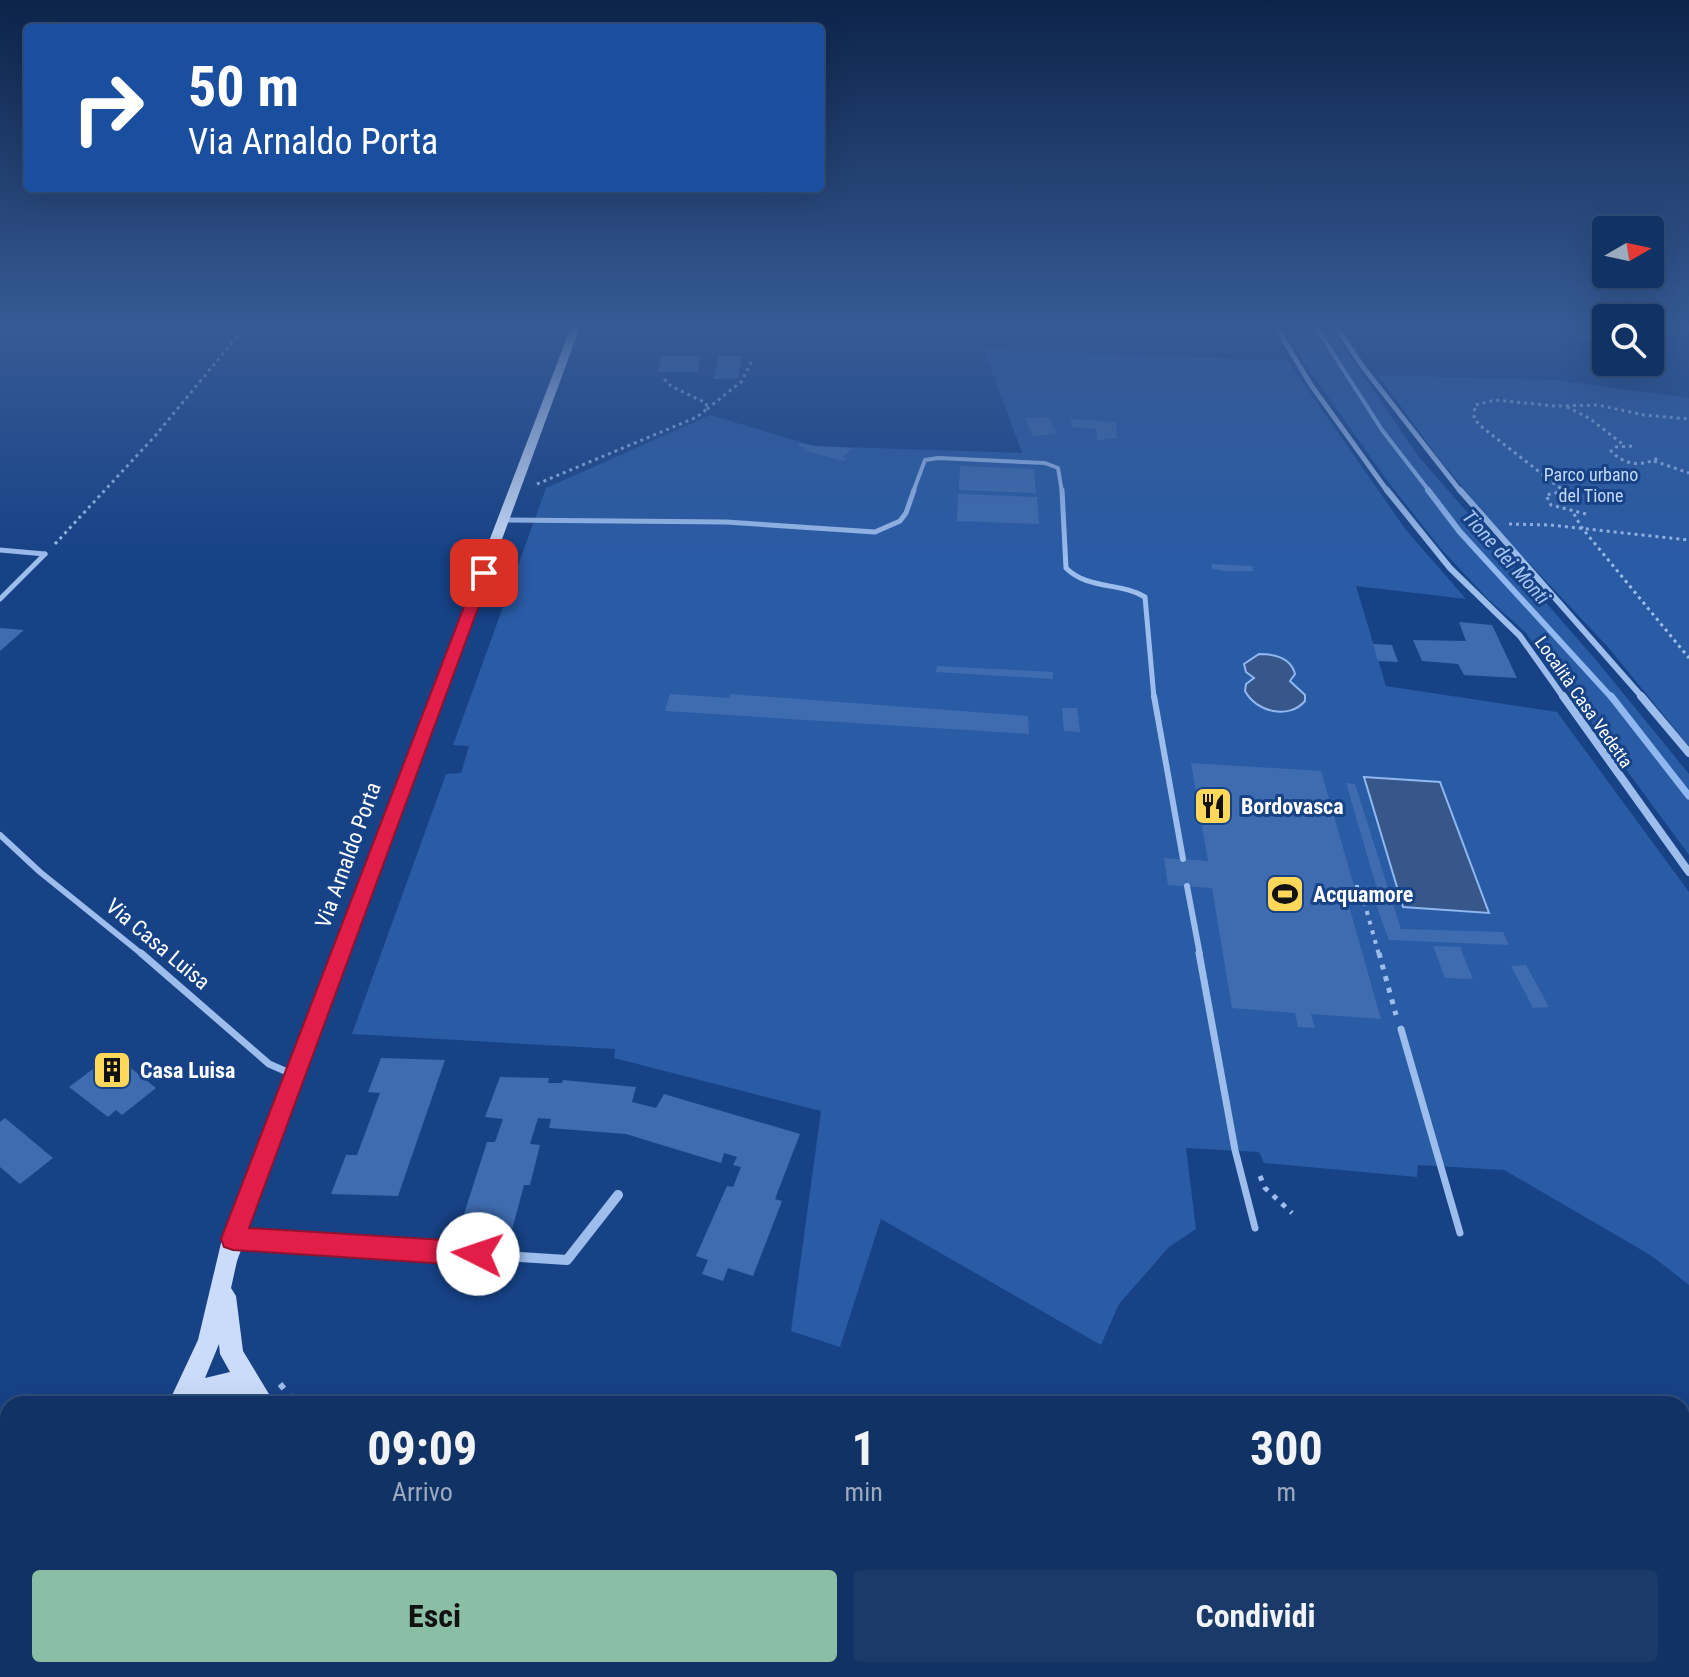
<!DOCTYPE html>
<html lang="it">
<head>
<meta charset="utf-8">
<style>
  body { margin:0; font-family:"Roboto Condensed",sans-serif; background:#1a3a6a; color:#f1f3f6; height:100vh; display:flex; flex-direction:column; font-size:30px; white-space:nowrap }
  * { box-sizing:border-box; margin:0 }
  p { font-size:26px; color:#9caabf }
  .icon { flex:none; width:44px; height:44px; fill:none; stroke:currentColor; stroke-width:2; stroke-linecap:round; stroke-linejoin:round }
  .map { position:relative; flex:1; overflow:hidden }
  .panel { position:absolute; left:0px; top:1396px; width:1690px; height:282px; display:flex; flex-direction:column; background:#113264; border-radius:24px 24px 0 0; box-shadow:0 8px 32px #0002,0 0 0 2px #304d78 }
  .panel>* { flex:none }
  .hud { position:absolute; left:24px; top:24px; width:800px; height:168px; border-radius:8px; box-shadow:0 8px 32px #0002,0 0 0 2px #304d78; background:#1a4fa0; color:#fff; overflow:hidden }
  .needle { width:52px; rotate:81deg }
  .controls { position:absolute; left:1592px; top:216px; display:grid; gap:16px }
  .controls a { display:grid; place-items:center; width:72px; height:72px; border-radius:8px; background:#113264; box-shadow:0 8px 32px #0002,0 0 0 2px #304d78; font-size:40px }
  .pin { position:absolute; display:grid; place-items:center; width:68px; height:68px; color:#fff; margin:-34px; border-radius:16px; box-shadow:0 4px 12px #0006 }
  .me { position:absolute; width:88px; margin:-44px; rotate:274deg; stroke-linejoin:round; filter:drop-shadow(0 0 6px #0008) }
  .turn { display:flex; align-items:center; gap:28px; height:168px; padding:0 32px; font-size:36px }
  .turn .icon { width:104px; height:104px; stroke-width:2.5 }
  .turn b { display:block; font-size:56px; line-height:68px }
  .eta { display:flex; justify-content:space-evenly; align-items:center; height:136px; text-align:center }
  .eta b { font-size:48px; font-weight:700; line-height:56px }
  .action { display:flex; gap:16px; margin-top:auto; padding:16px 32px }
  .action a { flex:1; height:92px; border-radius:8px; background:#8abfa5; color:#111; font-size:32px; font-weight:700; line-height:92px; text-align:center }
  .action a+a { background:#1a3a6a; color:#f1f3f6 }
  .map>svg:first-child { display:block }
  .green { fill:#2a5ba5 }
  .water { fill:#37578a; stroke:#8fb7f0; stroke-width:2 }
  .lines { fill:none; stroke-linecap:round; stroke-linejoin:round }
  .stream-far2 { stroke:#8fb7f0; stroke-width:4 }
  .stream-far1 { stroke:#8fb7f0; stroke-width:6 }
  .stream { stroke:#8fb7f0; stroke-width:7 }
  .building { fill:#3f6cb0 }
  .path-far3 { stroke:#9dbded; stroke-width:3; stroke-dasharray:3 4; stroke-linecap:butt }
  .path-far2 { stroke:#9dbded; stroke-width:4; stroke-dasharray:4 6; stroke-linecap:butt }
  .path-far1 { stroke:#9dbded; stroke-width:5; stroke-dasharray:5 7; stroke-linecap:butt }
  .path { stroke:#9dbded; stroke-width:6; stroke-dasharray:6 9; stroke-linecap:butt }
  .lane-far3 { stroke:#9dbded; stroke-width:4 }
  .lane-far2 { stroke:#9dbded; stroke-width:5 }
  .lane-far1 { stroke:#9dbded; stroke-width:6 }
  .lane { stroke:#9dbded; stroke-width:7 }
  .street-far4 { stroke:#9dbded; stroke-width:5 }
  .street-far3 { stroke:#9dbded; stroke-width:6 }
  .street-far2 { stroke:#9dbded; stroke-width:8 }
  .street-far1 { stroke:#9dbded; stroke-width:10 }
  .street { stroke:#9dbded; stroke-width:12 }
  .secondary { fill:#cadcf9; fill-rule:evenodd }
  .route { fill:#e11d48; stroke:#92132f; stroke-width:2 }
  .labels { text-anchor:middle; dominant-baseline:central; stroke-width:6; stroke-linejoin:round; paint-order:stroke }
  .far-park-label { font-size:18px; fill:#c3d9fa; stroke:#174286 }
  .far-street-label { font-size:18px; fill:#fff; stroke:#174286 }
  .far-water-label { font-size:20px; font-style:italic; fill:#a9c7f5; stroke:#174286 }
  .poi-label { font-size:22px; font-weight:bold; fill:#fff; stroke:#174286; text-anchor:start }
  .street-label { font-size:22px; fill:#fff; stroke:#174286 }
</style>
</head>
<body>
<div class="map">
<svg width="1689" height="1677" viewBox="0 0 1689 1677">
  <rect width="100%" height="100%" fill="#174286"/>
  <g class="green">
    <polygon points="1284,327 1330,327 1419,457 1596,660 1689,774 1689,855 1525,632 1487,598 1441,549 1386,479 1299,356"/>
    <polygon points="984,349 1288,361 1406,530 1466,599 1356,586 1386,686 1557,712 1689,892 1689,1285 1652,1256 1504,1170 1418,1165 1417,1177 1264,1163 1259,1152 1186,1148 1196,1229 1169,1247 1119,1304 1101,1345 881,1219 840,1347 791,1331 821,1111 614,1058 615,1049 352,1034 446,774 461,773 469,746 453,745 546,488 710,415 814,446 1022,453"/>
    <polygon points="1378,375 1556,380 1689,398 1689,746 1607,646 1496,528 1436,455"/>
    <polygon points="419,1670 1250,1670 1312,1677 416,1677"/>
  </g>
  <g class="water">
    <path d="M1259 654C1274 654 1291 658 1295 674L1290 681 1305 695V701C1289 720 1256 712 1245 691L1246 684 1254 678 1246 672 1244 664Z"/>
    <polygon points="1364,777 1440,782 1489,913 1403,907"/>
  </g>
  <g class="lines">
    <polyline class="stream-far2" points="1316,327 1382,430 1430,492"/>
    <polyline class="stream-far1" points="1428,490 1460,532 1612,698"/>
    <polyline class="stream" points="1611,696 1689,796"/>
  </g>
  <g class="building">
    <polygon points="1570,331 1588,331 1598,341 1579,340"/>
    <polygon points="662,356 701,356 698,372 658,372"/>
    <polygon points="718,356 742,356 738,378 714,379"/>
    <polygon points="1048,417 1057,434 1033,436 1025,418"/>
    <polygon points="1071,419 1116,422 1117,438 1097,441 1096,429 1072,427"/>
    <polygon points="800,443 814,446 853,448 842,457 847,458 843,461 803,450 806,448 797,445"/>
    <polygon points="960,466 1034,469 1036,493 959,490"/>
    <polygon points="958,494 1037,497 1039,524 957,521"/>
    <polygon points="1211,564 1252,566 1253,571 1225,571 1212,569"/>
    <polygon points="1459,622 1492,625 1517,678 1464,675 1458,664 1422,661 1413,640 1466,641"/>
    <polygon points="0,628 24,630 0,651"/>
    <polygon points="1373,644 1392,645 1398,662 1378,661"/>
    <polygon points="937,666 1053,672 1053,679 936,672"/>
    <polygon points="670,694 729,698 730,694 1028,716 1029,734 665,711"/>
    <polygon points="1062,708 1077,708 1080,732 1064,731"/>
    <polygon points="1191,763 1321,771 1358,900 1347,899 1381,1019 1311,1014 1315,1028 1298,1027 1295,1013 1232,1008 1212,888 1168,885 1164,858 1208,861"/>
    <polygon points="1346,783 1355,784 1401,929 1503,932 1509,945 1389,940 1374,899 1380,899"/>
    <polygon points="1433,946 1460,947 1473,979 1445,978"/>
    <polygon points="1526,965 1549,1007 1533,1008 1511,966"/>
    <polygon points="113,1054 156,1088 122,1115 116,1110 108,1117 69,1087"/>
    <polygon points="381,1058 445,1060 398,1196 331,1194 346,1155 357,1155 380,1093 368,1092"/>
    <polygon points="500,1077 549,1078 548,1083 562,1083 563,1080 636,1087 632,1102 656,1108 664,1094 800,1134 775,1199 782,1201 753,1276 728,1268 723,1281 702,1274 708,1260 696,1256 727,1186 733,1187 741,1167 733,1165 737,1157 724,1153 721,1163 626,1134 549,1128 551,1119 538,1118 530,1144 540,1145 530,1185 524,1185 512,1230 484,1230 490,1215 464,1214 487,1142 495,1142 503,1119 485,1117"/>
    <polygon points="5,1118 53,1158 20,1184 0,1167 0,1122"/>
    <polygon points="190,1670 247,1670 244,1677 187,1677"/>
  </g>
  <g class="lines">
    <g class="path-far3">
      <polyline points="1673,327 1689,328"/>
      <polyline points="1567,407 1589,418 1625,446"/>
      <polyline points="707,409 741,382 753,359"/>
      <path d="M1632 446 1616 447 1611 451C1624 465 1641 467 1658 458"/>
      <polyline points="1654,461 1689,473"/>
      <polyline points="537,484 697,417 707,409 706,403 671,386 664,379"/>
      <polyline points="1574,514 1582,528 1689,658"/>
      <polyline points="1586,514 1551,505 1546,495 1564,491 1483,428 1474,419 1475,405 1495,400 1555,406 1598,405 1644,415 1689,419"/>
      <polyline points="1509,524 1550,525 1689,540"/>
      <polyline points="55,544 155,436 245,327"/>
    </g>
    <polyline class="path-far2" points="1355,887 1360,887 1379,955"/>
    <g class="path-far1">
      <polyline points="1379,953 1396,1015"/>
      <polyline points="1260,1176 1265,1188 1292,1213"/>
    </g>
    <g class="path">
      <polyline points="280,1384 297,1404"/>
      <polyline points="1682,1617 1689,1618"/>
      <polyline points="1459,1670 1524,1677"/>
    </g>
    <polyline class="lane-far3" points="913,492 925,460 938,458 1045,463 1058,468 1062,492"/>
    <g class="lane-far2">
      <path d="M1062 490 1066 568C1088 590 1120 582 1145 597L1154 698"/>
      <polyline points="504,520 726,522 875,532 900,521 906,513 914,490"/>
      <polyline points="0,550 45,554"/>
      <polyline points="0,599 45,554"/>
    </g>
    <g class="lane-far1">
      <polyline points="1154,696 1183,859"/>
      <polyline points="0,835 40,872 143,955"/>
      <polyline points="1187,886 1200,955"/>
    </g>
    <g class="lane">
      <polyline points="141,953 269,1064 292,1074"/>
      <polyline points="1199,953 1235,1150 1255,1228"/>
      <polyline points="1401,1029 1460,1233"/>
    </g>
    <g class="street-far4">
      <polyline points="1276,327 1311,385 1388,492"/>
      <polyline points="1336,327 1363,367 1461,492"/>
    </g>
    <g class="street-far3">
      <polyline points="1387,490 1450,568 1520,636 1564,698"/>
      <polyline points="1460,490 1643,698"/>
    </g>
    <g class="street-far2">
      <polyline points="1563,696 1689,872"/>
      <polyline points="1641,696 1689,753"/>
    </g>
    <polyline class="street-far1" points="234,1239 567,1260 618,1195"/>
    <polyline class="street" points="353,1677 356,1670"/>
    <g class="secondary">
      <path d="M571 327H580L237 1261 231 1288 236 1296 243 1351 275 1404H249L237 1396 214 1398 202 1404H168L198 1340 222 1239ZM219 1344 220 1354 230 1372 205 1378Z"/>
      <polygon points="1682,1646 1689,1646 1689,1674 1673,1670 1682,1670"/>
      <polygon points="52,1670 80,1670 77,1677 49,1677"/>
    </g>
  </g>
  <linearGradient id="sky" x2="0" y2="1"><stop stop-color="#0d244a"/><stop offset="0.58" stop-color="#365a95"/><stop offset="1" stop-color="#365a95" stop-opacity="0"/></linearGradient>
  <rect width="1689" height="562" fill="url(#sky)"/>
  <polygon class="route" points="484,569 491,573 249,1228 478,1242 487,1246 490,1254 487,1262 478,1266 233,1250 224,1247 221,1239 477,573"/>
  <defs>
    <g id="restaurant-square" transform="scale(2)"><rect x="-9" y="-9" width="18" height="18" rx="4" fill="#ffd859" stroke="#174286"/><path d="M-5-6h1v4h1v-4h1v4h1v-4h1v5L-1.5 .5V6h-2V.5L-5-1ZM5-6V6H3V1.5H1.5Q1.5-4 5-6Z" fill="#111"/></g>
    <g id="stadium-square" transform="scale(2)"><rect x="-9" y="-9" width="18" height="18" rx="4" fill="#ffd859" stroke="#174286"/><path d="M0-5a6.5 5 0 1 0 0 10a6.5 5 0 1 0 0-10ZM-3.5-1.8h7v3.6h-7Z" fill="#111"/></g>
    <g id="building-square" transform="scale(2)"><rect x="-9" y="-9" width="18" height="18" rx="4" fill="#ffd859" stroke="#174286"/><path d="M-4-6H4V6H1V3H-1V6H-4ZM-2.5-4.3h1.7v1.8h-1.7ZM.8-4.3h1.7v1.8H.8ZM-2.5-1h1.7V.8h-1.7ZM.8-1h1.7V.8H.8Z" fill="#111"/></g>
  </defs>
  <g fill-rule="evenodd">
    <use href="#restaurant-square" x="1213" y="806"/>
    <use href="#stadium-square" x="1285" y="894"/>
    <use href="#building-square" x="112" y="1070"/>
  </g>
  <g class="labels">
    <g class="far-park-label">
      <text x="1591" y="474">Parco urbano<tspan x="1591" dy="21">del Tione</tspan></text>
    </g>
    <g class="far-street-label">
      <text transform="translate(1584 702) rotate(55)">Località Casa Vedetta</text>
    </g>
    <g class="far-water-label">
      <text transform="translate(1506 557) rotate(48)">Tione dei Monti</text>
    </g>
    <g class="poi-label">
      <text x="1241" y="806">Bordovasca</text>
      <text x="1313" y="894">Acquamore</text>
      <text x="140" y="1070">Casa Luisa</text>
    </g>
    <g class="street-label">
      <text transform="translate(348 855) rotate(-70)">Via Arnaldo Porta</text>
      <text transform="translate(158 944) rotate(40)">Via Casa Luisa</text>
    </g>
  </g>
</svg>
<div class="controls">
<a><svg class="needle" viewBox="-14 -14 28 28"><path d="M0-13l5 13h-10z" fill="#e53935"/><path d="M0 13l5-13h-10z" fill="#9caabf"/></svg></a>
<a><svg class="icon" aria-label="search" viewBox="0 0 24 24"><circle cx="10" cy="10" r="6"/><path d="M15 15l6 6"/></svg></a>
</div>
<div class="pin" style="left:484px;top:573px;background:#d93025"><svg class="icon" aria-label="arrive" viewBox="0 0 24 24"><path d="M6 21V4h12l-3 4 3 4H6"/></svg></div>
<svg class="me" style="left:478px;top:1254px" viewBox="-20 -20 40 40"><circle r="19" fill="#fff"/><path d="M0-13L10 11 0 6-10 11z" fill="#e11d48"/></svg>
<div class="hud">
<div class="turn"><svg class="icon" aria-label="right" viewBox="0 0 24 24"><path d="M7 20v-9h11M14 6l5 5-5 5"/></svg><div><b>50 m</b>Via Arnaldo Porta</div></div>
</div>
<section class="panel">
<div class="eta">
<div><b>09:09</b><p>Arrivo</p></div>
<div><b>1</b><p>min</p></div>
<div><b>300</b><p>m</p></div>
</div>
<div class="action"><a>Esci</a><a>Condividi</a></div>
</section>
</div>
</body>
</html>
